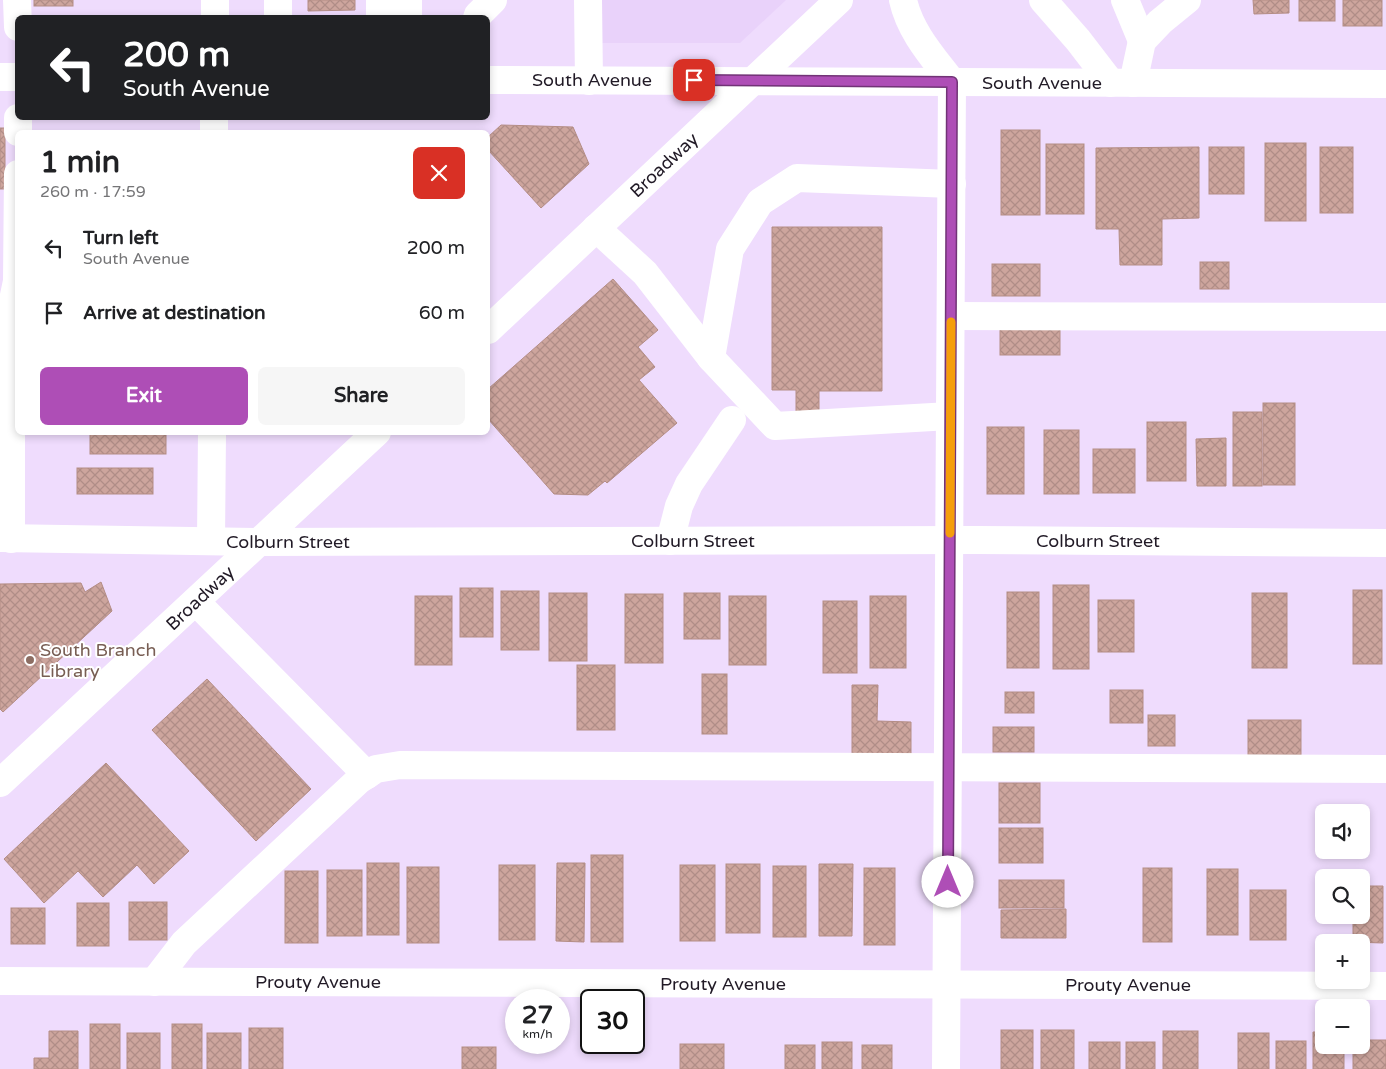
<!DOCTYPE html>
<html lang="en">
<head>
<meta charset="utf-8">
<style>
  body { margin:0; font-family:"Varela Round",sans-serif; background:#f6f6f6; color:#202124; height:100vh; display:flex; flex-direction:column; font-size:19px; white-space:nowrap }
  * { box-sizing:border-box; margin:0 }
  p { font-size:16px; color:#757577 }
  .icon { flex:none; width:28px; height:28px; fill:none; stroke:currentColor; stroke-width:2; stroke-linecap:round; stroke-linejoin:round }
  .map { position:relative; flex:1; overflow:hidden }
  .side { position:absolute; left:15px; top:130px; width:475px; height:305px; display:flex; flex-direction:column; background:#fff; border-radius:8px; box-shadow:0 2px 8px #0003 }
  .side>* { flex:none }
  .hud { position:absolute; left:15px; top:15px; width:475px; height:105px; border-radius:8px; box-shadow:0 2px 8px #0003; background:#202124; color:#fff; overflow:hidden }
  .controls { position:absolute; left:1315px; top:804px; display:grid; gap:10px }
  .controls a { display:grid; place-items:center; width:55px; height:55px; border-radius:8px; background:#fff; box-shadow:0 2px 8px #0003; font-size:25px }
  .speed { position:absolute; left:505px; top:989px; display:flex; gap:10px; font-size:25px; font-weight:700; text-align:center }
  .speed>* { display:grid; place-content:center; width:65px; height:65px; border-radius:50%; background:#fff; box-shadow:0 2px 8px #0003; line-height:1 }
  .speed small { font-size:12px; font-weight:400 }
  .speed .limit { border:2px solid #111; border-radius:8px; background:#fff; color:#111 }
  .pin { position:absolute; display:grid; place-items:center; width:42px; height:42px; color:#fff; margin:-21px; border-radius:10px; box-shadow:0 2px 8px #0006 }
  .me { position:absolute; width:55px; margin:-28px; rotate:0deg; stroke-linejoin:round; filter:drop-shadow(0 0 4px #0008) }
  .turn { display:flex; align-items:center; gap:18px; height:105px; padding:0 25px; font-size:22px }
  .turn .icon { width:65px; height:65px; stroke-width:2.5 }
  .turn b { display:block; font-size:35px; line-height:42px }
  .round { display:grid; place-items:center; flex:none; width:52px; height:52px; border-radius:8px; background:#f6f6f6 }
  .headline { display:flex; align-items:center; justify-content:space-between; height:85px; padding:0 25px }
  h1 { font-size:30px; font-weight:800; line-height:38px }
  .cta { display:flex; gap:10px; margin-top:auto; padding:10px 25px }
  .cta a { flex:1; height:58px; border-radius:8px; background:#ae4eb6; color:#fff; font-size:20px; font-weight:800; line-height:58px; text-align:center }
  .cta a+a { background:#f6f6f6; color:#202124 }
  ul { padding:0; list-style:none }
  li { display:flex; align-items:center; gap:15px; height:65px; padding:0 25px }
  li div { flex:1 }
  li b { display:block; font-size:19px }
  li em { font-style:normal }
  .map>svg:first-child { display:block }
  .built { fill:#e9d2fa }
  .building { fill:url(#building-cross-hatch); stroke:#b48d85 }
  .lines { fill:none; stroke-linecap:round; stroke-linejoin:round }
  .minor { stroke:#fff; stroke-width:28 }
  .route-casing { stroke:#713376; stroke-width:12 }
  .route { stroke:#ae4eb6; stroke-width:9 }
  .slow { stroke:#f59e0b; stroke-width:9 }
  .education-dot { fill:#8d6e63; stroke:#fff; stroke-width:2 }
  .labels { text-anchor:middle; dominant-baseline:central; stroke-width:4; stroke-linejoin:round; paint-order:stroke }
  .street-label { font-size:18px; fill:#211a26; stroke:#fff }
  .education-label { font-size:18px; fill:#785e54; stroke:#fff; text-anchor:start }
</style>
</head>
<body>
<div class="map">
<svg width="1386" height="1069" viewBox="0 0 1386 1069">
  <defs>
    <pattern id="building-cross-hatch" width="8" height="8" patternUnits="userSpaceOnUse" patternTransform="scale(1.25)"><rect width="8" height="8" fill="#cda59d"/><path d="M0 0l8 8M0 8l8-8" fill="none" stroke="#b08d87"/></pattern>
  </defs>
  <rect width="100%" height="100%" fill="#efdcfd"/>
  <polygon class="built" points="600,0 786,0 740,43 600,43"/>
  <g class="building">
    <rect x="34" y="0" width="39" height="6"/>
    <polygon points="308,0 355,0 355,10 308,11"/>
    <polygon points="1253,0 1289,0 1289,13 1254,14"/>
    <rect x="1299" y="0" width="36" height="21"/>
    <rect x="1343" y="0" width="39" height="26"/>
    <polygon points="501,125 573,127 589,164 541,208 488,150 488,137"/>
    <rect x="0" y="128" width="5" height="61"/>
    <rect x="1001" y="130" width="39" height="85"/>
    <rect x="1265" y="143" width="41" height="78"/>
    <rect x="1046" y="144" width="38" height="70"/>
    <polygon points="1199,147 1199,218 1162,219 1162,265 1120,265 1119,229 1096,229 1096,148"/>
    <rect x="1209" y="147" width="35" height="47"/>
    <rect x="1320" y="147" width="33" height="66"/>
    <polygon points="772,227 882,227 882,391 819,391 819,413 796,413 796,390 772,390"/>
    <rect x="1200" y="262" width="29" height="27"/>
    <rect x="992" y="264" width="48" height="32"/>
    <polygon points="613,279 658,330 638,347 655,367 639,380 677,423 607,483 605,481 588,495 554,494 488,419 488,389"/>
    <rect x="1000" y="320" width="60" height="35"/>
    <rect x="1263" y="403" width="32" height="82"/>
    <rect x="1233" y="412" width="29" height="74"/>
    <rect x="1147" y="422" width="39" height="59"/>
    <rect x="987" y="427" width="37" height="67"/>
    <rect x="1044" y="430" width="35" height="64"/>
    <rect x="90" y="432" width="76" height="22"/>
    <polygon points="1226,438 1226,486 1197,486 1196,439"/>
    <rect x="1093" y="449" width="42" height="44"/>
    <rect x="77" y="468" width="76" height="26"/>
    <polygon points="101,582 112,611 3,712 0,709 0,584 81,583 85,592"/>
    <rect x="1053" y="585" width="36" height="84"/>
    <rect x="460" y="588" width="33" height="49"/>
    <rect x="1353" y="590" width="29" height="74"/>
    <rect x="501" y="591" width="38" height="59"/>
    <rect x="1007" y="592" width="32" height="76"/>
    <rect x="549" y="593" width="38" height="68"/>
    <rect x="684" y="593" width="36" height="46"/>
    <rect x="1252" y="593" width="35" height="75"/>
    <rect x="625" y="594" width="38" height="69"/>
    <rect x="415" y="596" width="37" height="69"/>
    <rect x="729" y="596" width="37" height="69"/>
    <rect x="870" y="596" width="36" height="72"/>
    <rect x="1098" y="600" width="36" height="52"/>
    <rect x="823" y="601" width="34" height="72"/>
    <rect x="577" y="665" width="38" height="65"/>
    <rect x="702" y="674" width="25" height="60"/>
    <polygon points="207,679 311,789 256,841 152,730"/>
    <polygon points="852,685 878,685 877,721 911,722 911,754 852,754"/>
    <rect x="1110" y="690" width="33" height="33"/>
    <rect x="1005" y="692" width="29" height="21"/>
    <rect x="1148" y="715" width="27" height="31"/>
    <rect x="1248" y="720" width="53" height="35"/>
    <rect x="993" y="727" width="41" height="25"/>
    <polygon points="106,763 189,851 154,884 137,865 103,897 78,871 44,903 4,859"/>
    <rect x="999" y="783" width="41" height="40"/>
    <rect x="999" y="828" width="44" height="35"/>
    <rect x="591" y="855" width="32" height="87"/>
    <rect x="367" y="863" width="32" height="72"/>
    <polygon points="557,863 585,863 584,942 556,941"/>
    <rect x="726" y="864" width="34" height="69"/>
    <polygon points="819,864 853,864 852,936 819,936"/>
    <rect x="499" y="865" width="36" height="75"/>
    <rect x="680" y="865" width="35" height="76"/>
    <rect x="773" y="866" width="33" height="71"/>
    <rect x="407" y="867" width="32" height="76"/>
    <rect x="864" y="868" width="31" height="77"/>
    <rect x="1143" y="868" width="29" height="74"/>
    <rect x="1207" y="869" width="31" height="66"/>
    <rect x="327" y="870" width="35" height="66"/>
    <rect x="285" y="871" width="33" height="72"/>
    <rect x="999" y="880" width="65" height="28"/>
    <polygon points="1361,886 1383,886 1383,943 1353,942 1353,915 1361,915"/>
    <rect x="1250" y="890" width="36" height="50"/>
    <rect x="129" y="902" width="38" height="38"/>
    <rect x="77" y="903" width="32" height="43"/>
    <rect x="11" y="908" width="34" height="36"/>
    <polygon points="1066,909 1066,938 1001,938 1001,910"/>
    <rect x="90" y="1024" width="30" height="45"/>
    <rect x="172" y="1024" width="30" height="45"/>
    <rect x="249" y="1028" width="34" height="41"/>
    <rect x="1001" y="1030" width="32" height="39"/>
    <rect x="1041" y="1030" width="33" height="39"/>
    <polygon points="49,1031 78,1031 78,1069 34,1069 34,1058 49,1058"/>
    <rect x="1163" y="1031" width="35" height="38"/>
    <polygon points="1313,1032 1324,1032 1324,1045 1344,1045 1344,1069 1313,1069"/>
    <rect x="127" y="1033" width="33" height="36"/>
    <rect x="207" y="1033" width="34" height="36"/>
    <rect x="1238" y="1033" width="31" height="36"/>
    <polygon points="1361,1040 1386,1040 1386,1069 1353,1069 1353,1045 1361,1045"/>
    <rect x="1276" y="1041" width="30" height="28"/>
    <rect x="822" y="1042" width="30" height="27"/>
    <rect x="1089" y="1042" width="31" height="27"/>
    <rect x="1126" y="1042" width="29" height="27"/>
    <rect x="680" y="1044" width="44" height="25"/>
    <rect x="785" y="1045" width="30" height="24"/>
    <rect x="862" y="1045" width="30" height="24"/>
    <rect x="462" y="1047" width="34" height="22"/>
  </g>
  <g class="lines">
    <g class="minor">
      <polyline points="17,0 18,27"/>
      <polyline points="278,0 278,18"/>
      <polyline points="380,0 380,18"/>
      <polyline points="588,0 589,81"/>
      <path d="M903 0C910 32 933 57 952 82L946 1069"/>
      <polyline points="1043,0 1078,40 1111,83"/>
      <polyline points="1125,0 1142,41"/>
      <polyline points="215,18 215,0"/>
      <polyline points="408,18 408,0"/>
      <polyline points="477,18 478,15 493,0"/>
      <polyline points="0,77 18,77"/>
      <polyline points="488,80 1386,84"/>
      <polyline points="1133,83 1142,41 1160,22 1187,0"/>
      <polyline points="18,132 18,118"/>
      <polyline points="214,132 214,118"/>
      <polyline points="596,228 645,273 711,358"/>
      <polyline points="951,316 1386,317"/>
      <polyline points="488,330 839,0"/>
      <polyline points="950,416 775,426 711,358 730,249 760,202 797,178 952,184"/>
      <polyline points="0,538 260,542 977,540 1386,543"/>
      <polyline points="11,539 11,310 17,281 18,174"/>
      <polyline points="211,541 212,432"/>
      <polyline points="670,541 679,506 689,484 732,420"/>
      <polyline points="196,602 367,775"/>
      <polyline points="0,783 377,432"/>
      <polyline points="0,981 1386,986"/>
      <polyline points="154,982 184,943 359,780 376,769 400,765 1386,769"/>
    </g>
  </g>
  <g class="lines">
    <g class="route-casing">
      <polyline id="route" points="694,80 952,82 948,882"/>
    </g>
    <use href="#route" class="route"/>
    <polyline class="slow" points="950,533 951,322"/>
  </g>
  <circle class="education-dot" cx="30" cy="660" r="5"/>
  <g class="labels">
    <g class="street-label">
      <text x="592" y="80">South Avenue</text>
      <text x="1042" y="83">South Avenue</text>
      <text transform="translate(664 165) rotate(-43)">Broadway</text>
      <text x="693" y="541">Colburn Street</text>
      <text x="1098" y="541">Colburn Street</text>
      <text x="288" y="542">Colburn Street</text>
      <text transform="translate(200 598) rotate(-43)">Broadway</text>
      <text x="318" y="982">Prouty Avenue</text>
      <text x="723" y="984">Prouty Avenue</text>
      <text x="1128" y="985">Prouty Avenue</text>
    </g>
    <g class="education-label">
      <text x="40" y="650">South Branch<tspan x="40" dy="21">Library</tspan></text>
    </g>
  </g>
</svg>
<div class="controls">
<a><svg class="icon" aria-label="sound" viewBox="0 0 24 24"><path d="M4 9h4l5-4v14l-5-4H4zM17 9q2 3 0 6"/></svg></a>
<a><svg class="icon" aria-label="search" viewBox="0 0 24 24"><circle cx="10" cy="10" r="6"/><path d="M15 15l6 6"/></svg></a>
<a>+</a>
<a>−</a>
</div>
<div class="speed"><div>27<small>km/h</small></div><div class="limit">30</div></div>
<div class="pin" style="left:694px;top:80px;background:#d93025"><svg class="icon" aria-label="arrive" viewBox="0 0 24 24"><path d="M6 21V4h12l-3 4 3 4H6"/></svg></div>
<svg class="me" style="left:948px;top:882px" viewBox="-20 -20 40 40"><circle r="19" fill="#fff"/><path d="M0-13L10 11 0 6-10 11z" fill="#ae4eb6"/></svg>
<div class="hud">
<div class="turn"><svg class="icon" aria-label="left" viewBox="0 0 24 24"><path d="M17 20v-9H6M10 6l-5 5 5 5"/></svg><div><b>200 m</b>South Avenue</div></div>
</div>
<section class="side">
<div class="headline"><div><h1>1 min</h1><p>260 m · 17:59</p></div><a class="round" style="background:#d93025;color:#fff"><svg class="icon" aria-label="close" viewBox="0 0 24 24"><path d="M6 6l12 12M18 6L6 18"/></svg></a></div>
<ul>
<li><svg class="icon" aria-label="left" viewBox="0 0 24 24"><path d="M17 20v-9H6M10 6l-5 5 5 5"/></svg><div><b>Turn left</b><p>South Avenue</p></div><em>200 m</em></li>
<li><svg class="icon" aria-label="arrive" viewBox="0 0 24 24"><path d="M6 21V4h12l-3 4 3 4H6"/></svg><div><b>Arrive at destination</b></div><em>60 m</em></li>
</ul>
<div class="cta"><a>Exit</a><a>Share</a></div>
</section>
</div>
</body>
</html>
